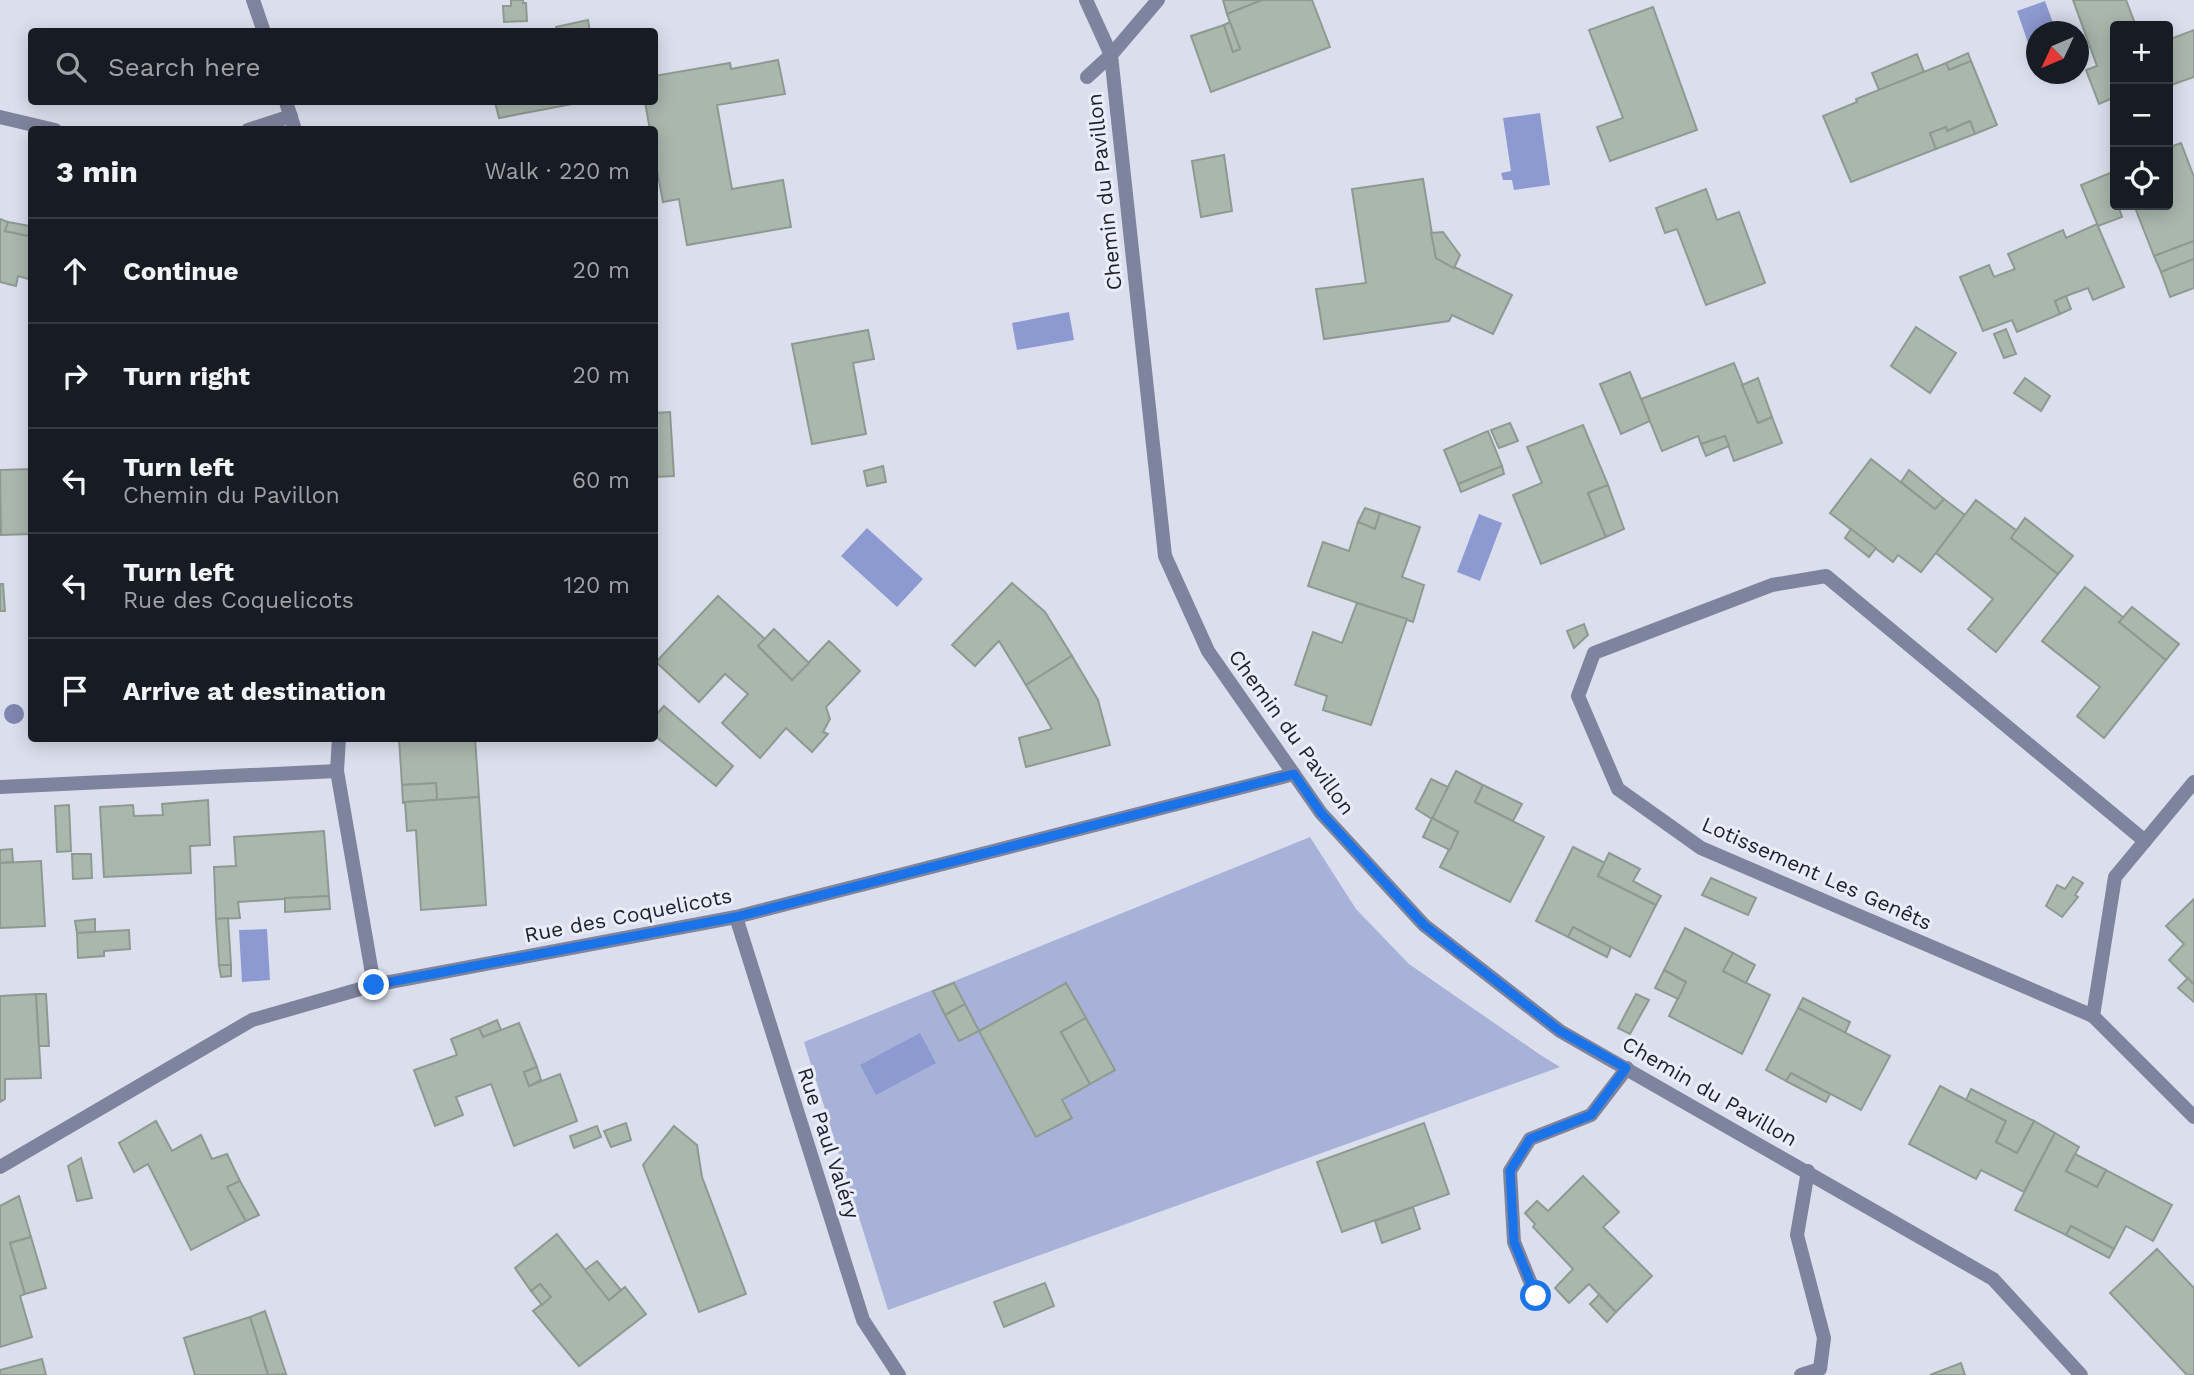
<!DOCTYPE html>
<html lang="en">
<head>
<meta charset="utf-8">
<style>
	:root { --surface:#171b24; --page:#20242c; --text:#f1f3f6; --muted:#9ea1a6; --line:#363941 }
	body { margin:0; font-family:"Work Sans",sans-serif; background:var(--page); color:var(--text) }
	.controls { position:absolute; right:21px; top:21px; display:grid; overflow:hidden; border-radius:7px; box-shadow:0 4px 18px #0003 }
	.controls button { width:63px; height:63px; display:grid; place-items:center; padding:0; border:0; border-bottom:2px solid var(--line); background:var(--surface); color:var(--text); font:35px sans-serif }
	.compass { position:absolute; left:2026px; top:21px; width:63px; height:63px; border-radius:50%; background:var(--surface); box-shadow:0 4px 18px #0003; rotate:226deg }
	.stop { position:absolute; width:21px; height:21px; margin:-16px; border:5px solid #1a73e8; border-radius:50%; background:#fff }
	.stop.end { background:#1a73e8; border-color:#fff; box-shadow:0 2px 7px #0008 }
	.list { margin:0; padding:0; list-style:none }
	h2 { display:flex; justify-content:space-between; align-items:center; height:91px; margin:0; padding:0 28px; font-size:30px }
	h2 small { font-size:23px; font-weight:400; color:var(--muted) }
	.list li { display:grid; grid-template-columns:46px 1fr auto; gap:21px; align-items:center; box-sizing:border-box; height:105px; padding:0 28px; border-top:2px solid var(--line) }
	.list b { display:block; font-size:26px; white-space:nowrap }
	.list p { margin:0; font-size:23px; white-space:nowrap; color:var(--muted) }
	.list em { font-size:23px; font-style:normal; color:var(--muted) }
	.icon { flex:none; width:38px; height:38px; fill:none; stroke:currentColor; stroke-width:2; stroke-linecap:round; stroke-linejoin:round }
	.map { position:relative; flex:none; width:2194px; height:1375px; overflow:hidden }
	.search { position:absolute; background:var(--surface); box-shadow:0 4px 18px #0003; left:28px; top:28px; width:630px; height:77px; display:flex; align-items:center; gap:18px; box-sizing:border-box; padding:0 24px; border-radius:7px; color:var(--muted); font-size:26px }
	.panel { position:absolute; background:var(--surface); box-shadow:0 4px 18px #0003; left:28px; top:126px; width:630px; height:616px; border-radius:7px }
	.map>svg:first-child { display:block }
</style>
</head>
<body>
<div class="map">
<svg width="2194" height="1375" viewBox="0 0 2194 1375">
	<rect width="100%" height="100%" fill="#dbdfed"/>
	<polygon fill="#a8b2d9" points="1310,837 1356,909 1409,964 1539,1054 1560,1067 888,1310 804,1042"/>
	<g fill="#8d9ad1">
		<polygon points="2045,1 2056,31 2036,32 2036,66 2017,11"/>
		<polygon points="1540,113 1550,185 1514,190 1512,180 1503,180 1501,173 1511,171 1503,118"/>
		<polygon points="1069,312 1074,340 1017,350 1012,323"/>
		<polygon points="1479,514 1502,523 1480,581 1457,572"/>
		<polygon points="867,528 923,579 897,607 841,556"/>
		<polygon points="267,929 270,980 242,982 239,930"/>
		<polygon points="920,1033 936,1063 876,1095 860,1065"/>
	</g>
	<g fill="#aab7ad" stroke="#8e9a91" stroke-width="2">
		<polygon points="511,0 523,0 523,3 526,3 527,21 504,22 503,6 511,6"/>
		<polygon points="1223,0 1262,0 1227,14"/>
		<polygon points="1262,0 1312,0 1330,47 1211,92 1191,36 1224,25 1233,52 1240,49 1227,14"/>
		<polygon points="2073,0 2126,0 2136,26 2115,26 2115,97 2099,104 2086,70 2097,66"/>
		<polygon points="1653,7 1697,130 1610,161 1597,127 1623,118 1589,30"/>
		<polygon points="588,20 590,32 557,32 556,27"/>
		<polygon points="1230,22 1240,49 1233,52 1224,25"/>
		<polygon points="2194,30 2194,77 2168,86 2168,40"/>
		<polygon points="1968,53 1971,61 1949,70 1946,63"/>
		<polygon points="1917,54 1924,72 1879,90 1872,73"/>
		<polygon points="778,60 785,94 717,105 732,189 783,180 791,227 687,245 679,199 663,202 654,154 654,130 650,130 645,102 654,102 654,76 730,63 731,69"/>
		<polygon points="1971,61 1997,125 1975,134 1970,121 1947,131 1946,127 1930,133 1936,149 1851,182 1823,116 1857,102 1856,99 1946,63 1949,70"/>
		<polygon points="495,102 571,102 572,104 499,118"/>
		<polygon points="1970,121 1975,134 1936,149 1930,133 1946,127 1947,131"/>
		<polygon points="2181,143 2194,177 2194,241 2154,256 2134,205 2168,205 2168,148"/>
		<polygon points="1224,155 1232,211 1201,217 1192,161"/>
		<polygon points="2115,171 2115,205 2118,205 2122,217 2098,226 2081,185"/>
		<polygon points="1423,179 1436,258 1512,295 1493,334 1452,315 1449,321 1324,339 1316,289 1366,283 1352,189"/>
		<polygon points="1706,189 1717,220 1739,212 1765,283 1706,305 1677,229 1665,233 1656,208"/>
		<polygon points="0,219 8,222 5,231 29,236 32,221 32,280 18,276 16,286 0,282"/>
		<polygon points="8,222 30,226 29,236 5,231"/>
		<polygon points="2097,224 2124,287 2093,300 2088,288 2066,296 2055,301 2060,314 2017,332 2012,320 1983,331 1960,277 1989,265 1994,277 2015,269 2008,254 2063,230 2066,238"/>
		<polygon points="1443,232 1460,255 1454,268 1436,258 1431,233"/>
		<polygon points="2194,241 2194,259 2161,272 2154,256"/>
		<polygon points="2194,259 2194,288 2170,297 2161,272"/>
		<polygon points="2066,296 2071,309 2060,314 2055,301"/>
		<polygon points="1916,327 1956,353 1930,393 1891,366"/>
		<polygon points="2006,329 2016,354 2004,358 1994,334"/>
		<polygon points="868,330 874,359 853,363 866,434 812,444 792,344"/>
		<polygon points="1734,363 1758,423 1772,417 1782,443 1734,461 1725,436 1701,444 1698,436 1662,451 1641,399"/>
		<polygon points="1630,372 1650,421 1621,434 1600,384"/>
		<polygon points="1758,378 1772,417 1758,423 1742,385"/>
		<polygon points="2025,378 2050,396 2041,411 2014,393"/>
		<polygon points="670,412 674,476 654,477 654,413"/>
		<polygon points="1510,423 1518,441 1499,448 1491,430"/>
		<polygon points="1583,425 1608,485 1588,493 1606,537 1541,564 1513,495 1542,483 1527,447"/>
		<polygon points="1488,431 1502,466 1458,484 1444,450"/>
		<polygon points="1725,436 1729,446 1706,456 1701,444"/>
		<polygon points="1871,459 1935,509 1944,499 1965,515 1921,572 1898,555 1893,562 1830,513"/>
		<polygon points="883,466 886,482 867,486 864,471"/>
		<polygon points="1502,466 1504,474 1461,492 1458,484"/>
		<polygon points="32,469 32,534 1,535 0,470"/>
		<polygon points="1909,470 1944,499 1935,509 1901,482"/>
		<polygon points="1608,485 1624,529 1606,537 1588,493"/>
		<polygon points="1976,500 2017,531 2011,538 2058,574 1996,652 1968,629 1993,599 1936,553"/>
		<polygon points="1365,508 1380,513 1375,529 1358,522"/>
		<polygon points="1380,513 1420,527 1402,577 1424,585 1413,622 1308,586 1323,542 1349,551 1358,522 1375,529"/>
		<polygon points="2025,518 2073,556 2058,574 2011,538"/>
		<polygon points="1851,529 1876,548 1869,557 1845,538"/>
		<polygon points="1012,583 1045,612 1072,656 1026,685 999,641 975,666 952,645"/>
		<polygon points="0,584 3,584 5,611 0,611"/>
		<polygon points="2085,587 2124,618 2119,622 2166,660 2104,738 2077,716 2100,687 2042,641"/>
		<polygon points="718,596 765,639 758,646 792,680 829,641 860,671 826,707 830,719 823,732 828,734 812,752 786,728 760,758 722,723 748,694 725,674 699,702 656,662"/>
		<polygon points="1357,603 1407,619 1371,725 1323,710 1327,696 1295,685 1313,632 1342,643"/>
		<polygon points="2132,607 2179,644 2166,660 2119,622"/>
		<polygon points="1584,624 1588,635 1574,648 1567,631"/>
		<polygon points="774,629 809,663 792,680 758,646"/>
		<polygon points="1072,656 1098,700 1110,745 1026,767 1019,738 1052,729 1026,685"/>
		<polygon points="664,706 733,766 716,786 654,735 654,717"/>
		<polygon points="399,738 475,738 479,797 437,800 436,783 402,785"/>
		<polygon points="1456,771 1483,785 1475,802 1544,837 1510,902 1440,867 1458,832 1432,818"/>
		<polygon points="1431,779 1448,787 1432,819 1416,809"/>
		<polygon points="436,783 437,800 403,803 402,785"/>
		<polygon points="1483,785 1522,804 1513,821 1475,802"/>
		<polygon points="479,797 486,905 421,910 416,830 407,831 405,802"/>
		<polygon points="208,800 210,845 190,846 191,873 104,877 100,807 133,805 134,816 163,815 162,804"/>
		<polygon points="69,805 71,851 57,852 55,806"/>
		<polygon points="1432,818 1458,832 1450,850 1423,837"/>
		<polygon points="324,831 329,896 238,902 240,918 216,919 214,867 236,866 234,837"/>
		<polygon points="1573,847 1605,863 1598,876 1656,905 1630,957 1573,927 1568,937 1536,921"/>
		<polygon points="12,849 13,862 0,863 0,850"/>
		<polygon points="1609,853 1640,869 1633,881 1661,896 1656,905 1598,876"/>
		<polygon points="72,854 91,854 92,878 73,879"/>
		<polygon points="41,861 45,926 0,928 0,863"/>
		<polygon points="2073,877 2083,883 2075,895 2078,897 2062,917 2046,906 2057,885 2065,889"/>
		<polygon points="1711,878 1756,898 1748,915 1702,895"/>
		<polygon points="329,896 330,909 285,912 285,898"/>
		<polygon points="2194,899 2194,985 2169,960 2184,944 2166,926"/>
		<polygon points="228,918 231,965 219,965 216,919"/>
		<polygon points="95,919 95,932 77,933 75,921"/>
		<polygon points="1573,927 1611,947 1607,957 1568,937"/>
		<polygon points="1685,928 1733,953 1723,971 1770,995 1742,1054 1669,1016 1686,982 1664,970"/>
		<polygon points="129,930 130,949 104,951 104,956 78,958 77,933"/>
		<polygon points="1733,953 1755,965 1746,983 1723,971"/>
		<polygon points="219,965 231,965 231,976 221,977"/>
		<polygon points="1664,970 1686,982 1678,999 1655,988"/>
		<polygon points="2188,978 2194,985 2194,1002 2178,988"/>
		<polygon points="954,983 965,1004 945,1015 933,991"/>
		<polygon points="1066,983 1086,1018 1061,1032 1090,1084 1062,1100 1072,1118 1036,1137 979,1031"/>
		<polygon points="36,994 41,1078 5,1079 5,1099 0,1102 0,996"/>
		<polygon points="36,994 46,994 49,1046 39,1046"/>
		<polygon points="1636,994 1649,1000 1630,1034 1618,1028"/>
		<polygon points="1803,998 1850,1022 1845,1033 1798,1008"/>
		<polygon points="965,1004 979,1031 959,1041 945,1015"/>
		<polygon points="1798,1008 1890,1056 1861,1110 1791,1073 1786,1081 1766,1070"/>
		<polygon points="1086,1018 1115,1070 1090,1084 1061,1032"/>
		<polygon points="497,1020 501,1030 483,1037 479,1028"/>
		<polygon points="519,1023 537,1067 524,1072 529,1086 560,1074 577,1121 514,1146 491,1084 456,1097 463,1115 435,1126 414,1070 457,1055 451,1039 479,1028 483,1037"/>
		<polygon points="537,1067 541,1080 529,1086 524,1072"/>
		<polygon points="1791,1073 1830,1094 1826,1102 1786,1081"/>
		<polygon points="1940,1086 2006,1121 1996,1142 2017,1153 2034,1121 2055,1133 2024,1192 1981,1170 1976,1179 1909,1144"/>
		<polygon points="1971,1089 2034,1121 2017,1153 1996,1142 2006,1121 1966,1100"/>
		<polygon points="156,1121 172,1151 201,1135 212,1159 227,1154 240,1181 227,1187 246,1221 191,1250 148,1164 134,1172 119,1143"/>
		<polygon points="626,1123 631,1140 611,1147 604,1131"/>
		<polygon points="1424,1123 1449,1194 1342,1232 1317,1162"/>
		<polygon points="597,1126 601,1137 574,1148 570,1136"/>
		<polygon points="674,1126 697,1145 702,1177 746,1294 699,1312 643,1165"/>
		<polygon points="2055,1133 2079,1147 2066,1171 2097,1187 2106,1170 2172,1205 2153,1241 2126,1226 2114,1249 2071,1226 2066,1235 2015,1210"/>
		<polygon points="2075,1154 2106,1170 2097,1187 2066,1171"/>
		<polygon points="81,1158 92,1198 77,1201 68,1166"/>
		<polygon points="1583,1176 1619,1212 1603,1227 1652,1276 1616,1312 1589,1284 1569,1303 1555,1288 1573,1269 1533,1227 1535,1224 1525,1213 1537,1201 1548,1211"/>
		<polygon points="240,1181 259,1215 246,1221 227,1187"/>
		<polygon points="19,1196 31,1237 10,1243 25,1294 20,1296 32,1337 0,1347 0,1206"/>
		<polygon points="1413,1207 1420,1229 1382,1243 1375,1221"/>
		<polygon points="2071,1226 2114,1249 2109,1258 2066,1235"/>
		<polygon points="557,1234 609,1300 625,1287 646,1314 579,1366 533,1311 551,1297 540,1284 531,1291 515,1268"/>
		<polygon points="31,1237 46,1288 25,1294 10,1243"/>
		<polygon points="2157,1249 2194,1288 2194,1375 2187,1375 2110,1293"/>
		<polygon points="597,1261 621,1290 609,1300 585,1270"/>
		<polygon points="1045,1283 1054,1306 1004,1327 994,1302"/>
		<polygon points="540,1284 551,1297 542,1305 531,1291"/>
		<polygon points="1599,1295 1616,1312 1607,1322 1590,1304"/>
		<polygon points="265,1311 286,1374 268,1375 250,1317"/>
		<polygon points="250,1317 268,1375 195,1375 184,1338"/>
		<polygon points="42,1359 46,1375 0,1375 0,1370"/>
		<polygon points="1961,1363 1965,1375 1930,1375"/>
	</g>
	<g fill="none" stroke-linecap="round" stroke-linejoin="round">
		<polyline stroke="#7e849d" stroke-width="14" points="1536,1296 1514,1242 1510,1171 1530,1139 1591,1115 1627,1068"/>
		<g stroke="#7e849d" stroke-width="14">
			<polyline points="253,0 264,32"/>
			<polyline points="1086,0 1111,55 1165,556 1208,651 1321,813 1424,925 1560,1031 1993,1279 2081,1375"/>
			<polyline points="1087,77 1111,55 1158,0"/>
			<polyline points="286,102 295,130"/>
			<polyline points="0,117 55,130"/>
			<polyline points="248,130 291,116"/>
			<polyline points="339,738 337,771 374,985"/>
			<polyline points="2194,782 2115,877 2093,1016 2194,1117"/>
			<polyline points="0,787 337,771"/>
			<polyline points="736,917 863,1320 899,1375"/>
			<polyline points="2093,1016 1701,848 1618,789 1578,696 1594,653 1772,585 1826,576 2145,841"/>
			<polyline points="0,1167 252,1020 374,985 736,917 1294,774"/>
			<polyline points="1801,1375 1820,1369 1824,1338 1797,1235 1808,1171"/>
		</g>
	</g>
	<circle fill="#7e85b0" cx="14" cy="714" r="10"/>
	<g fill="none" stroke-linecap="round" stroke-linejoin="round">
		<polyline stroke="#1a73e8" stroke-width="9" points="374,985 736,917 1294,774 1321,813 1424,925 1560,1031 1626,1068 1591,1115 1530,1139 1510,1171 1514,1242 1536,1296"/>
	</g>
	<g text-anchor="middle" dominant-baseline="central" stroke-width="6" stroke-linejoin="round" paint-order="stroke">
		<g font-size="21" fill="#1f2025" stroke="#e9ecfa">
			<text transform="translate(1104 192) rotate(-96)">Chemin du Pavillon</text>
			<text transform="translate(1292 732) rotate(54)">Chemin du Pavillon</text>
			<text transform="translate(1817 873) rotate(24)">Lotissement Les Genêts</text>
			<text transform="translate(628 915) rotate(-11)">Rue des Coquelicots</text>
			<text transform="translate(1710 1091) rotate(30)">Chemin du Pavillon</text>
			<text transform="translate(829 1143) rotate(72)">Rue Paul Valéry</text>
		</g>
	</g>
</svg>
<div class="controls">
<button>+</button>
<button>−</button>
<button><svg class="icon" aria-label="locate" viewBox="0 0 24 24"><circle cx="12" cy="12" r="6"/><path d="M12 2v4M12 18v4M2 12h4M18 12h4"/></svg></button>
</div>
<svg class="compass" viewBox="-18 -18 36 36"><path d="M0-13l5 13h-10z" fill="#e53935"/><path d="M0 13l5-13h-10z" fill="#9ea1a6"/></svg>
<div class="stop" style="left:1536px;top:1296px"></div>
<div class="stop end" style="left:374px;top:985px"></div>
<div class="search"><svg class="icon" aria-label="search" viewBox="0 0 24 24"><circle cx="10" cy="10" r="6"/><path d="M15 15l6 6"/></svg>Search here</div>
<section class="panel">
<h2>3 min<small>Walk · 220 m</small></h2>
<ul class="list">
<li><svg class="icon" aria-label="ahead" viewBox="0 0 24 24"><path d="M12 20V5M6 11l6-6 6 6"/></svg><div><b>Continue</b></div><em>20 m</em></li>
<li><svg class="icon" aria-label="right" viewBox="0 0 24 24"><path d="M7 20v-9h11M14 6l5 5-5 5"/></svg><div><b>Turn right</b></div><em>20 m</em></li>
<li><svg class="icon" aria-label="left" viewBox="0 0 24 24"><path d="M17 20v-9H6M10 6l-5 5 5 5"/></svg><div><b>Turn left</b><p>Chemin du Pavillon</p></div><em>60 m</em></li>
<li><svg class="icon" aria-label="left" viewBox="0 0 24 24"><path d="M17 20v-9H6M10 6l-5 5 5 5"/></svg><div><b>Turn left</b><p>Rue des Coquelicots</p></div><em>120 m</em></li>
<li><svg class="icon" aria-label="arrive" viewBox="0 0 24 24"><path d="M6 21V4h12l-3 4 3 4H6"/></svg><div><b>Arrive at destination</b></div></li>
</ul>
</section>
</div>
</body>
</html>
